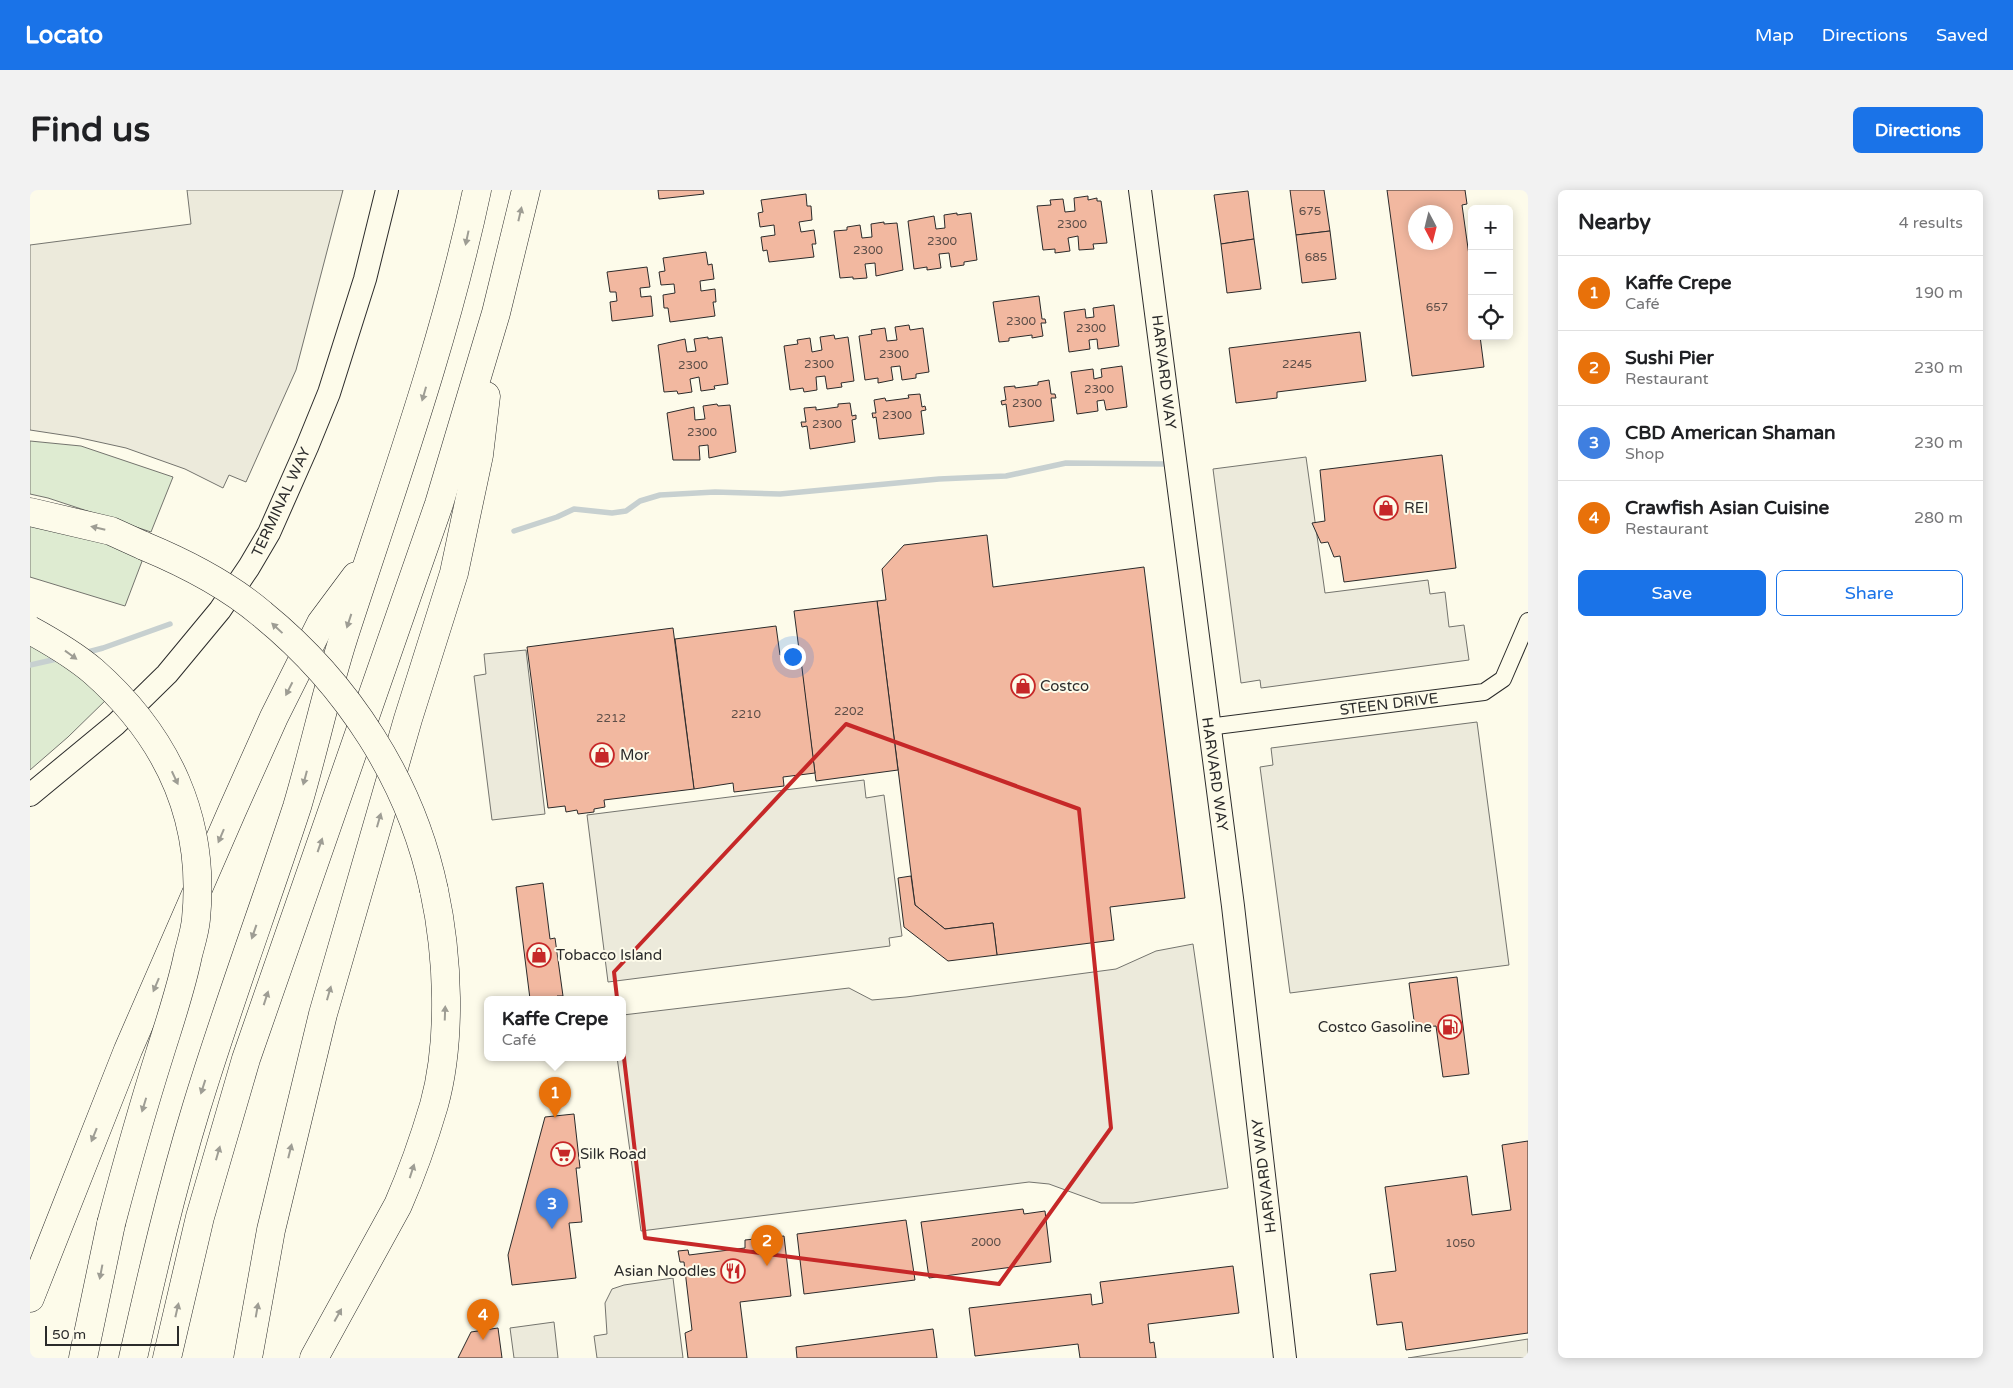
<!DOCTYPE html>
<html lang="en">
<head>
<meta charset="utf-8">
<style>
	:root { --surface:#fff; --page:#f2f2f2; --text:#202124; --muted:#757577; --line:#e0e0e0; --accent:#1a73e8 }
	body { margin:0; font-family:"Varela Round",sans-serif; background:var(--page); color:var(--text) }
	.controls { position:absolute; right:15px; top:15px; display:grid; overflow:hidden; border-radius:8px; box-shadow:0 2px 12px #0003 }
	.controls button { width:45px; height:45px; display:grid; place-items:center; padding:0; border:0; border-bottom:1px solid var(--line); background:var(--surface); color:var(--text); font:25px sans-serif }
	.compass { position:absolute; left:1378px; top:15px; width:45px; height:45px; border-radius:50%; background:var(--surface); box-shadow:0 2px 12px #0003; rotate:173deg }
	.scale { position:absolute; left:15px; bottom:12px; width:134px; box-sizing:border-box; padding-left:5px; border:2px solid #2b2b2b; border-top:0; font-size:14px; line-height:18px; white-space:nowrap; color:#2b2b2b; -webkit-text-stroke:4px #fdfbea; paint-order:stroke }
	.you { position:absolute; left:762px; top:466px; width:18px; height:18px; margin:-12px; border:4px solid #fff; border-radius:50%; background:#1a73e8; box-shadow:0 0 0 8px #1a73e833 }
	.badge { display:grid; place-items:center; width:32px; height:32px; border-radius:50%; background:var(--accent); color:#fff; font-size:16px; font-weight:700 }
	.pin { position:absolute; translate:-50% -41px; filter:drop-shadow(0 1px 2px #0008) }
	.pin::after { content:''; position:absolute; top:26px; width:18px; height:15px; background:inherit; clip-path:polygon(0 0,100% 0,50% 100%) }
	.popup { position:absolute; left:454px; top:806px; width:142px; height:65px; box-sizing:border-box; display:grid; place-content:center; border-radius:8px; background:var(--surface); filter:drop-shadow(0 1px 4px #0005); font-size:16px; white-space:nowrap; color:var(--muted) }
	.popup b { font-size:19px; color:var(--text) }
	.popup::after { content:''; position:absolute; left:50%; top:100%; margin-left:-10px; border:10px solid transparent; border-top-color:var(--surface) }
	.list { margin:0; padding:0; list-style:none }
	h2 { display:flex; justify-content:space-between; align-items:center; height:65px; margin:0; padding:0 20px; font-size:21px }
	h2 small { font-size:16px; font-weight:400; color:var(--muted) }
	.list li { display:grid; grid-template-columns:32px 1fr auto; gap:15px; align-items:center; box-sizing:border-box; height:75px; padding:0 20px; border-top:1px solid var(--line) }
	.list b { display:block; font-size:19px; white-space:nowrap }
	.list p { margin:0; font-size:16px; white-space:nowrap; color:var(--muted) }
	.list em { font-size:16px; font-style:normal; color:var(--muted) }
	.actions { display:flex; gap:10px; padding:15px 20px }
	.actions a { flex:1; padding:11px 0; border:1px solid var(--accent); border-radius:8px; text-align:center; font-size:18px; color:var(--accent) }
	.actions .main { background:var(--accent); color:#fff }
	.icon { flex:none; width:28px; height:28px; fill:none; stroke:currentColor; stroke-width:2; stroke-linecap:round; stroke-linejoin:round }
	.map { position:relative; flex:none; width:1498px; height:1168px; overflow:hidden; border-radius:8px }
	header { display:flex; align-items:center; gap:30px; box-sizing:border-box; height:70px; padding:0 25px; background:var(--accent); color:#fff }
	header strong { font-size:24px }
	nav { display:flex; gap:28px; margin-inline-start:auto; font-size:18px }
	.intro { display:flex; align-items:center; justify-content:space-between; box-sizing:border-box; height:120px; padding:0 30px }
	h1 { margin:0; font-size:35px }
	.button { padding:12px 22px; border-radius:8px; background:var(--accent); color:#fff; font-size:18px; font-weight:700 }
	main { display:flex; gap:30px; padding:0 30px }
	aside { flex:1; background:var(--surface); border-radius:8px; box-shadow:0 2px 12px #0003 }
	.map>svg:first-child { display:block }
</style>
</head>
<body>
<header>
<strong>Locato</strong>
<nav><a>Map</a><a>Directions</a><a>Saved</a></nav>
</header>
<div class="intro"><h1>Find us</h1><a class="button">Directions</a></div>
<main>
<div class="map">
<svg width="1498" height="1168" viewBox="0 0 1498 1168">
	<rect width="100%" height="100%" fill="#fdfbea"/>
	<g fill="#deebd1" stroke="#74746e">
		<polygon points="0,251 51,256 143,287 121,342 18,308 0,304"/>
		<polygon points="0,336 46,344 114,366 95,416 0,387"/>
		<polygon points="0,454 8,457 79,507 38,547 0,580"/>
	</g>
	<g fill="#eceadb" stroke="#74746e">
		<polygon points="157,0 313,0 266,180 216,292 199,285 193,298 155,279 96,258 46,247 0,240 0,55 161,34"/>
		<polygon points="1276,267 1295,403 1398,390 1400,404 1415,402 1419,437 1434,435 1439,470 1231,498 1230,490 1211,493 1183,279"/>
		<polygon points="496,460 515,624 462,630 444,486 456,484 454,464"/>
		<polygon points="1447,532 1479,775 1260,803 1230,577 1243,575 1241,558"/>
		<polygon points="834,590 836,608 854,605 872,746 859,748 860,756 578,792 557,625"/>
		<polygon points="1163,754 1198,998 1103,1013 1071,1013 1019,994 999,992 611,1041 587,867 592,867 593,825 819,798 842,810 876,807 1086,779 1126,761"/>
		<polygon points="643,1088 653,1168 567,1168 564,1146 577,1144 575,1113 582,1099 594,1095"/>
		<polygon points="524,1132 528,1168 484,1168 480,1138"/>
		<polygon points="1498,1149 1498,1168 1378,1168"/>
	</g>
	<g fill="none" stroke-linecap="round" stroke-linejoin="round">
		<g stroke="#c7d0d0" stroke-width="5.5">
			<polyline points="484,341 527,327 544,319 582,323 596,321 610,311 630,305 685,302 750,304 909,289 976,286 1036,273 1137,274"/>
			<polyline points="54,463 73,458 140,434"/>
			<polyline points="0,475 31,468"/>
		</g>
	</g>
	<g fill="#f2b8a0" stroke="#2b2b2b" fill-rule="evenodd">
		<polygon points="628,0 673,0 674,4 629,9"/>
		<polygon points="1260,0 1294,0 1300,41 1266,45"/>
		<path d="M1357 0H1435L1437 14 1432 15 1442 87V146H1450L1454 177 1382 186ZM1386 22H1416V52H1386Z"/>
		<polygon points="1218,1 1224,49 1191,54 1184,5"/>
		<polygon points="776,4 777,16 781,16 782,30 769,32 771,42 784,40 786,54 782,54 784,67 739,72 737,60 733,61 731,47 745,45 744,35 730,37 728,23 733,22 731,10"/>
		<polygon points="1058,6 1058,10 1067,8 1067,11 1071,11 1077,53 1063,54 1064,59 1049,60 1048,46 1038,48 1040,61 1025,63 1025,59 1013,60 1007,16 1021,15 1020,10 1033,9 1035,22 1045,21 1044,8"/>
		<polygon points="927,23 927,25 941,23 947,70 934,72 934,75 921,77 919,63 909,64 911,78 897,80 897,77 884,79 878,31 904,26 906,39 915,38 914,25"/>
		<polygon points="854,32 854,34 867,33 873,80 846,86 845,73 835,74 837,88 823,89 823,87 810,88 804,41 817,40 817,37 830,35 832,48 842,47 841,34"/>
		<polygon points="1300,41 1306,89 1272,93 1266,45"/>
		<polygon points="1224,49 1231,99 1197,103 1191,54"/>
		<polygon points="676,62 678,75 682,74 684,89 670,91 671,101 685,99 686,112 683,112 685,126 640,132 638,118 634,118 633,105 645,103 644,94 631,95 629,82 635,81 633,68"/>
		<polygon points="617,77 620,97 610,98 611,107 621,106 623,126 582,131 580,112 587,111 586,102 580,102 577,82"/>
		<polygon points="1009,106 1012,129 1015,129 1016,133 1011,133 1013,146 1002,148 1002,145 979,148 979,151 969,152 963,112"/>
		<polygon points="1084,115 1089,156 1068,159 1067,149 1059,150 1060,159 1039,162 1034,122 1055,119 1056,128 1064,127 1063,118"/>
		<polygon points="879,135 880,140 893,138 899,182 886,184 886,188 872,190 870,176 861,177 863,190 848,193 848,188 835,190 829,146 842,144 841,140 855,138 857,151 867,150 865,137"/>
		<polygon points="1330,142 1336,191 1247,202 1247,208 1206,213 1199,158"/>
		<polygon points="804,145 805,149 818,147 824,191 811,193 812,197 797,199 795,186 786,187 787,200 774,202 773,198 760,200 754,156 768,154 767,150 780,148 782,162 792,160 790,147"/>
		<polygon points="678,147 678,149 692,147 698,194 684,196 685,199 671,201 669,187 660,189 662,202 648,204 647,201 634,202 628,155 655,149 657,162 666,161 664,149"/>
		<polygon points="1092,176 1097,217 1076,220 1074,210 1067,211 1068,221 1047,224 1041,182 1063,179 1064,189 1072,187 1071,179"/>
		<polygon points="1019,190 1021,204 1025,204 1026,208 1021,208 1024,231 979,237 976,214 972,215 971,211 976,210 974,197 985,196 985,198 1008,195 1008,192"/>
		<polygon points="890,204 892,217 895,216 896,220 891,221 894,244 849,249 846,227 843,228 842,223 846,223 844,210 855,208 856,211 879,208 878,205"/>
		<polygon points="820,213 822,226 826,225 826,229 822,230 825,252 780,259 777,236 772,237 771,232 776,232 774,218 786,217 786,220 808,217 808,214"/>
		<polygon points="687,214 688,216 700,215 706,262 679,268 678,255 669,256 670,270 643,270 637,223 664,217 665,230 675,229 673,216"/>
		<polygon points="1412,265 1426,378 1314,392 1310,366 1304,367 1298,352 1291,353 1282,333 1295,331 1290,280"/>
		<polygon points="957,345 963,397 1114,377 1155,708 1080,717 1084,750 967,765 963,733 915,739 885,715 847,411 856,410 852,379 874,355"/>
		<polygon points="847,411 868,580 786,591 764,421"/>
		<polygon points="746,436 750,465 770,462 785,583 753,587 754,596 704,602 703,593 664,599 645,449"/>
		<polygon points="643,438 664,599 574,610 575,617 564,619 564,622 548,624 547,620 536,622 535,616 518,618 497,457"/>
		<polygon points="881,686 885,715 915,739 963,733 967,765 918,771 874,737 868,688"/>
		<polygon points="513,693 520,749 525,748 533,806 527,806 528,809 500,809 486,697"/>
		<polygon points="1427,787 1439,884 1413,887 1406,836 1385,838 1379,793"/>
		<polygon points="544,924 550,978 546,978 552,1032 539,1033 546,1088 482,1095 478,1065 515,927"/>
		<polygon points="1498,951 1498,1143 1376,1160 1372,1132 1347,1135 1340,1084 1366,1081 1355,997 1437,986 1442,1025 1481,1020 1472,955"/>
		<polygon points="993,1019 994,1024 1015,1021 1021,1072 899,1088 891,1032"/>
		<polygon points="876,1030 885,1090 774,1104 767,1044"/>
		<polygon points="754,1046 761,1106 710,1112 717,1168 658,1168 655,1143 662,1140 654,1072 650,1072 648,1061 658,1060 659,1065 715,1058 715,1050"/>
		<polygon points="1203,1076 1209,1123 1118,1134 1120,1153 1124,1152 1126,1168 1050,1168 1048,1154 945,1166 939,1118 1061,1104 1062,1115 1073,1113 1070,1092"/>
		<polygon points="468,1138 472,1168 428,1168 441,1142"/>
		<polygon points="903,1139 907,1168 767,1168 766,1157"/>
	</g>
	<g fill="none" stroke-linecap="round" stroke-linejoin="round">
		<g stroke="#2b2b2b" stroke-width="18">
			<polyline id="street" points="1178,537 1454,502 1473,489 1498,431"/>
		</g>
		<g stroke="#2b2b2b" stroke-width="24">
			<g id="secondary">
				<polyline points="1110,0 1203,716 1255,1168"/>
				<polyline points="0,605 86,534 137,484 190,420 219,377 239,343 277,257 299,203 335,89 357,0"/>
			</g>
		</g>
		<g stroke="#2b2b2b" stroke-width="29">
			<g id="highway">
				<polyline points="0,322 81,341 114,356"/>
				<polyline points="0,1108 98,860 202,621 244,527 291,433 326,386"/>
				<polyline points="53,1168 81,1034"/>
				<path d="M103 1168C122 1084 141 1001 166 919 197 817 234 718 267 617 284 560 296 502 314 446 362 298 415 152 447 0"/>
				<polyline points="137,1168 170,1027 216,869 409,314 466,123 496,0"/>
				<polyline points="218,1168 241,1040 293,824 378,529 424,383 449,265 456,206"/>
				<path d="M284 1168 368 1015C382 983 394 949 404 915 422 850 418 765 404 700"/>
			</g>
		</g>
		<use href="#street" stroke="#fdfbea" stroke-width="16"/>
		<use href="#secondary" stroke="#fdfbea" stroke-width="22"/>
		<use href="#highway" stroke="#fdfbea" stroke-width="28"/>
		<g stroke="#2b2b2b" stroke-width="29" stroke-linecap="butt">
			<g id="highway-bridge">
				<path d="M114 356C155 373 198 395 232 424 318 494 381 591 404 700"/>
				<path d="M0 440C22 452 44 465 63 481 137 546 176 629 166 729 165 741 161 753 158 765 151 799 140 831 130 863 112 920 96 977 81 1034"/>
			</g>
		</g>
		<use href="#highway-bridge" stroke="#fdfbea" stroke-width="28"/>
	</g>
	<defs><path id="oneway-solid" d="M-6-.8H1V-3.2L6.5 0L1 3.2V.8H-6Z" transform="scale(1.25)"/></defs>
	<g fill="#9e9d94">
		<use href="#oneway-solid" transform="translate(490 24) rotate(-77)"/>
		<use href="#oneway-solid" transform="translate(437 48) rotate(102)"/>
		<use href="#oneway-solid" transform="translate(394 204) rotate(106)"/>
		<use href="#oneway-solid" transform="translate(68 338) rotate(-167)"/>
		<use href="#oneway-solid" transform="translate(319 431) rotate(108)"/>
		<use href="#oneway-solid" transform="translate(247 438) rotate(-137)"/>
		<use href="#oneway-solid" transform="translate(41 465) rotate(36)"/>
		<use href="#oneway-solid" transform="translate(259 499) rotate(117)"/>
		<use href="#oneway-solid" transform="translate(145 588) rotate(65)"/>
		<use href="#oneway-solid" transform="translate(275 588) rotate(105)"/>
		<use href="#oneway-solid" transform="translate(349 630) rotate(-74)"/>
		<use href="#oneway-solid" transform="translate(191 646) rotate(113)"/>
		<use href="#oneway-solid" transform="translate(290 655) rotate(-71)"/>
		<use href="#oneway-solid" transform="translate(224 742) rotate(109)"/>
		<use href="#oneway-solid" transform="translate(126 795) rotate(113)"/>
		<use href="#oneway-solid" transform="translate(299 803) rotate(-74)"/>
		<use href="#oneway-solid" transform="translate(236 808) rotate(-72)"/>
		<use href="#oneway-solid" transform="translate(415 823) rotate(-88)"/>
		<use href="#oneway-solid" transform="translate(173 897) rotate(108)"/>
		<use href="#oneway-solid" transform="translate(114 915) rotate(107)"/>
		<use href="#oneway-solid" transform="translate(64 945) rotate(112)"/>
		<use href="#oneway-solid" transform="translate(260 961) rotate(-76)"/>
		<use href="#oneway-solid" transform="translate(188 963) rotate(-74)"/>
		<use href="#oneway-solid" transform="translate(382 981) rotate(-72)"/>
		<use href="#oneway-solid" transform="translate(71 1082) rotate(101)"/>
		<use href="#oneway-solid" transform="translate(147 1120) rotate(-77)"/>
		<use href="#oneway-solid" transform="translate(227 1120) rotate(-80)"/>
		<use href="#oneway-solid" transform="translate(308 1125) rotate(-61)"/>
	</g>
	<path fill="none" stroke="#c62828" stroke-width="4" stroke-linejoin="round" d="M816 534 1049 619 1081 938 969 1094 615 1048 584 782Z"/>
	<defs>
		<g id="shop-ring" transform="scale(1.25)"><circle r="9.5" fill="#fdfbea" stroke="#c62828" stroke-width="1.5"/><path d="M-5-2.5h2.3a2.7 3.5 0 0 1 5.4 0H5L5.5 6h-11ZM-1.5-2.5h3a1.5 2.3 0 0 0-3 0Z" fill="#c62828"/></g>
		<g id="fuel-ring" transform="scale(1.25)"><circle r="9.5" fill="#fdfbea" stroke="#c62828" stroke-width="1.5"/><path d="M-5.5-6h7V0h2V4h1.3V-2.5L3-4.5l.8-.8L6-3V5H2.5V1h-1V6h-7ZM-4.2-4.7v3.2H.2V-4.7Z" fill="#c62828"/></g>
		<g id="supermarket-ring" transform="scale(1.25)"><circle r="9.5" fill="#fdfbea" stroke="#c62828" stroke-width="1.5"/><path d="M-6-5.5h2.5l.6 2H6L4.5 2H-2.5L-4.4-4H-6ZM-1.5 3.2a1.3 1.3 0 1 0 .1 0ZM3 3.2a1.3 1.3 0 1 0 .1 0Z" fill="#c62828"/></g>
		<g id="restaurant-ring" transform="scale(1.25)"><circle r="9.5" fill="#fdfbea" stroke="#c62828" stroke-width="1.5"/><path d="M-5-6h1v4h1v-4h1v4h1v-4h1v5L-1.5 .5V6h-2V.5L-5-1ZM5-6V6H3V1.5H1.5Q1.5-4 5-6Z" fill="#c62828"/></g>
	</defs>
	<g fill-rule="evenodd">
		<use href="#shop-ring" x="1356" y="318"/>
		<use href="#shop-ring" x="993" y="496"/>
		<use href="#shop-ring" x="572" y="565"/>
		<use href="#shop-ring" x="509" y="765"/>
		<use href="#fuel-ring" x="1420" y="837"/>
		<use href="#supermarket-ring" x="533" y="964"/>
		<use href="#restaurant-ring" x="703" y="1081"/>
	</g>
	<g text-anchor="middle" dominant-baseline="central" stroke-width="4" stroke-linejoin="round" paint-order="stroke">
		<g font-size="12" fill="#5d4e48">
			<text x="1280" y="21">675</text>
			<text x="1042" y="34">2300</text>
			<text x="912" y="51">2300</text>
			<text x="838" y="60">2300</text>
			<text x="1286" y="67">685</text>
			<text x="1407" y="117">657</text>
			<text x="991" y="131">2300</text>
			<text x="1061" y="138">2300</text>
			<text x="864" y="164">2300</text>
			<text x="789" y="174">2300</text>
			<text x="1267" y="174">2245</text>
			<text x="663" y="175">2300</text>
			<text x="1069" y="199">2300</text>
			<text x="997" y="213">2300</text>
			<text x="867" y="225">2300</text>
			<text x="797" y="234">2300</text>
			<text x="672" y="242">2300</text>
			<text x="819" y="521">2202</text>
			<text x="716" y="524">2210</text>
			<text x="581" y="528">2212</text>
			<text x="956" y="1052">2000</text>
			<text x="1430" y="1053">1050</text>
		</g>
		<g font-size="15" fill="#2b2b2b" stroke="#fdfbea">
			<text transform="translate(1134 182) rotate(83)">HARVARD WAY</text>
			<text transform="translate(251 312) rotate(-65)">TERMINAL WAY</text>
			<text transform="translate(1359 514) rotate(-7)">STEEN DRIVE</text>
			<text transform="translate(1185 584) rotate(82)">HARVARD WAY</text>
			<text transform="translate(1234 986) rotate(-97)">HARVARD WAY</text>
		</g>
		<g font-size="15" fill="#2b2b2b" stroke="#fdfbea" text-anchor="start">
			<text x="1374" y="318">REI</text>
			<text x="1010" y="496">Costco</text>
			<text x="590" y="565">Mor</text>
			<text x="526" y="765">Tobacco Island</text>
			<text x="1402" y="837" text-anchor="end">Costco Gasoline</text>
			<text x="550" y="964">Silk Road</text>
			<text x="686" y="1081" text-anchor="end">Asian Noodles</text>
		</g>
	</g>
</svg>
<div class="controls">
<button>+</button>
<button>−</button>
<button><svg class="icon" aria-label="locate" viewBox="0 0 24 24"><circle cx="12" cy="12" r="6"/><path d="M12 2v4M12 18v4M2 12h4M18 12h4"/></svg></button>
</div>
<svg class="compass" viewBox="-18 -18 36 36"><path d="M0-13l5 13h-10z" fill="#e53935"/><path d="M0 13l5-13h-10z" fill="#757577"/></svg>
<div class="scale">50 m</div>
<div class="you"></div>
<div class="pin badge" style="left:525px;top:928px;background:#e8710a">1</div>
<div class="popup"><b>Kaffe Crepe</b>Café</div>
<div class="pin badge" style="left:737px;top:1076px;background:#e8710a">2</div>
<div class="pin badge" style="left:522px;top:1039px;background:#3f7fe0">3</div>
<div class="pin badge" style="left:453px;top:1150px;background:#e8710a">4</div>
</div>
<aside>
<h2>Nearby<small>4 results</small></h2>
<ul class="list">
<li><span class="badge" style="background:#e8710a">1</span><div><b>Kaffe Crepe</b><p>Café</p></div><em>190 m</em></li>
<li><span class="badge" style="background:#e8710a">2</span><div><b>Sushi Pier</b><p>Restaurant</p></div><em>230 m</em></li>
<li><span class="badge" style="background:#3f7fe0">3</span><div><b>CBD American Shaman</b><p>Shop</p></div><em>230 m</em></li>
<li><span class="badge" style="background:#e8710a">4</span><div><b>Crawfish Asian Cuisine</b><p>Restaurant</p></div><em>280 m</em></li>
</ul>
<div class="actions"><a class="main">Save</a><a>Share</a></div>
</aside>
</main>
</body>
</html>
